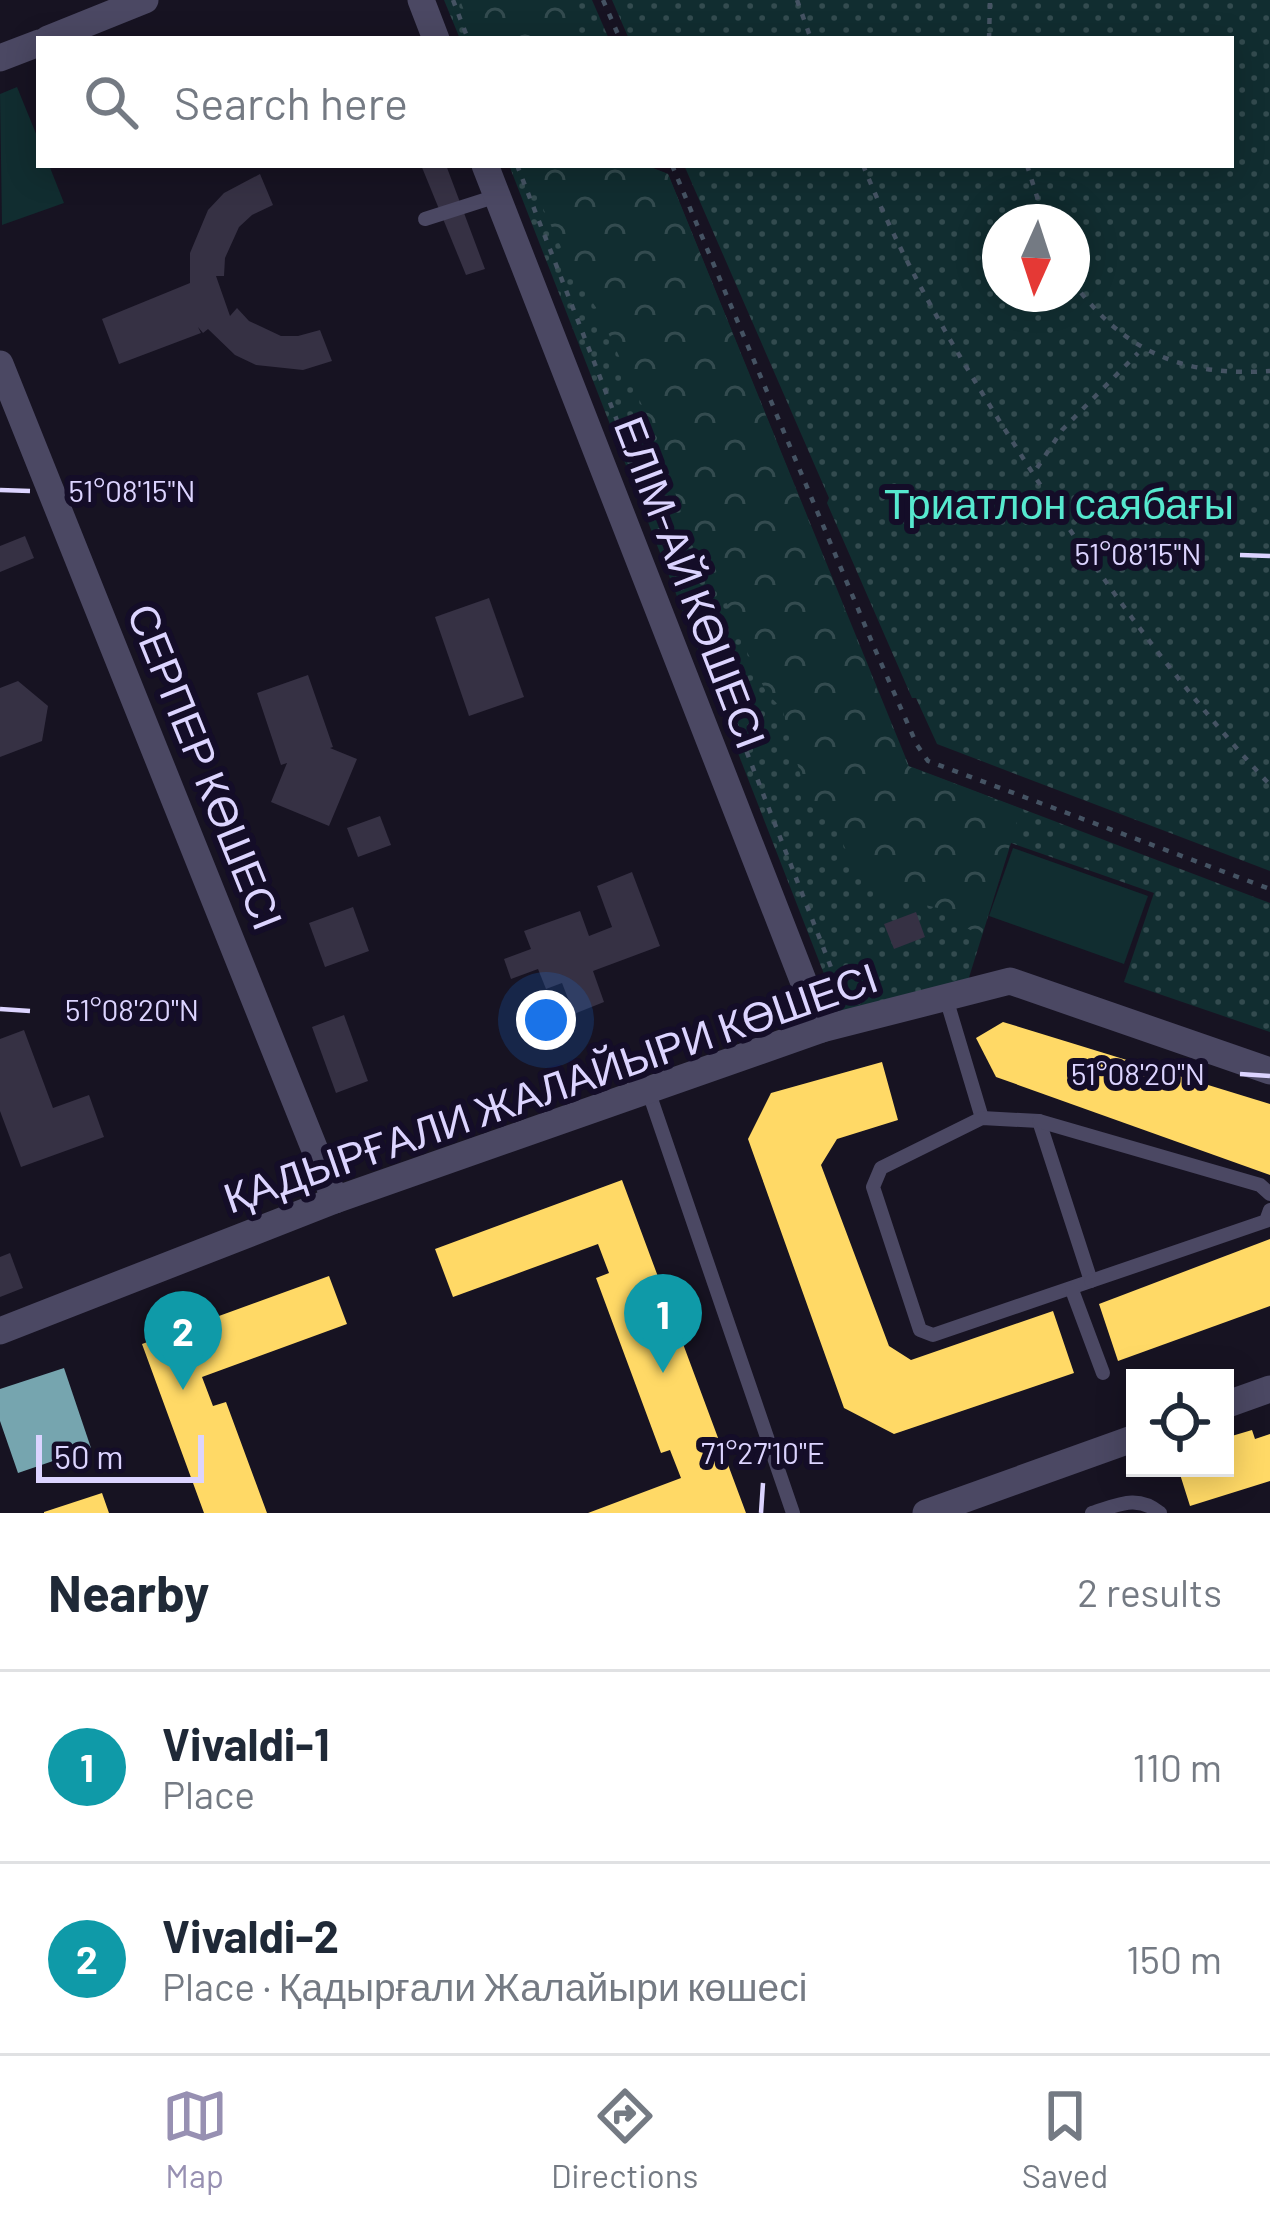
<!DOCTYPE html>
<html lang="en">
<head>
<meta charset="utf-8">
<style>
	:root { --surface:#fff; --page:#f6f6f7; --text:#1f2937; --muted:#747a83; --line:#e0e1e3; --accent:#9790b2 }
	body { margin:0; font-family:Barlow,sans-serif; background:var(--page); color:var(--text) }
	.controls { position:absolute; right:36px; bottom:36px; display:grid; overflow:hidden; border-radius:0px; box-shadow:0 6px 30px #0003 }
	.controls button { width:108px; height:108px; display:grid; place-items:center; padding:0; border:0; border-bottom:3px solid var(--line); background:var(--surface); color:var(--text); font:60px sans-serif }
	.compass { position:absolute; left:982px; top:204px; width:108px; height:108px; border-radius:50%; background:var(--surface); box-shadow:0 6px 30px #0003; rotate:183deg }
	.scale { position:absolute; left:36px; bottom:30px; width:168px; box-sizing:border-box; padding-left:12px; border:6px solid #dcd4ff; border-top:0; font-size:33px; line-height:42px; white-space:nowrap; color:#dcd4ff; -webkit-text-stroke:9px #140d28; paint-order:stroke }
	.you { position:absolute; left:546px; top:1020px; width:42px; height:42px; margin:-30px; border:9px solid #fff; border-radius:50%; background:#1a73e8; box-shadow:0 0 0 18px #1a73e833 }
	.badge { display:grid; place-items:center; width:78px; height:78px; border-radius:50%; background:var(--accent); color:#fff; font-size:39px; font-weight:700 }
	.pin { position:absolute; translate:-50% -99px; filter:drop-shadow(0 3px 6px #0008) }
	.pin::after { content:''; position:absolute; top:63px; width:42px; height:36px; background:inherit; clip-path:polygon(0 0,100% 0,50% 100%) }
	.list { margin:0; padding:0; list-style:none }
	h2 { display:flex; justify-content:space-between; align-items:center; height:156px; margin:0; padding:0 48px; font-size:51px }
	h2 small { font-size:39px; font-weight:400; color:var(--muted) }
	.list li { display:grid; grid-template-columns:78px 1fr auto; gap:36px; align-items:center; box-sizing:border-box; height:192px; padding:0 48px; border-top:3px solid var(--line) }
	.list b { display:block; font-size:45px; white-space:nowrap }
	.list p { margin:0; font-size:39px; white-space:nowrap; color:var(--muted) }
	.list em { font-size:39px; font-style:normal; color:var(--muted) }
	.icon { flex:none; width:66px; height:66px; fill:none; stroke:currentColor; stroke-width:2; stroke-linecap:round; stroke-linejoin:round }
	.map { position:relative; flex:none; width:1270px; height:1513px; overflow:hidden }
	.search { position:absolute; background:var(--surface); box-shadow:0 6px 30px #0003; left:36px; right:36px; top:36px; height:132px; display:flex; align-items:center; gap:30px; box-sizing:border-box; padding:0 42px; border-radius:0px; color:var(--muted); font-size:45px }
	.sheet { height:540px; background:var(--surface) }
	nav { display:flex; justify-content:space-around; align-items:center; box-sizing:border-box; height:168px; border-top:3px solid var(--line); background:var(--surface); font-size:33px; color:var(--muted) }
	nav a { display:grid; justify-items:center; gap:6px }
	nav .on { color:var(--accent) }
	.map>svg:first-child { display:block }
</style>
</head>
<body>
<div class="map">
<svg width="1270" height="1513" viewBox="0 0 1270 1513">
	<defs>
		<pattern id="grass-dots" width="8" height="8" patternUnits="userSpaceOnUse" patternTransform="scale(3)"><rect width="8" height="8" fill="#112d30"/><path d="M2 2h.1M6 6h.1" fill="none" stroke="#334b4f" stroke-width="1.8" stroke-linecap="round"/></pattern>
		<pattern id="forest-crowns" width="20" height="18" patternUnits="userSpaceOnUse" patternTransform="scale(3)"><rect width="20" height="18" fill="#112d30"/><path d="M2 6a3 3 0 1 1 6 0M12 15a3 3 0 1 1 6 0" fill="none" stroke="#334b4f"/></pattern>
	</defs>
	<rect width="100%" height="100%" fill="#171322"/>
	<g fill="url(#grass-dots)" fill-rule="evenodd">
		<polygon points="444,0 592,0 609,39 460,39"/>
		<path d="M612 0H1270V871L937 744 916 698H912L827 503 829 498 684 165H1231V39H629ZM1000 222H1072V294H1000Z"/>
		<polygon points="509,165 645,165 668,174 909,766 1270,903 1270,1032 1124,982 1154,893 1011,843 966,987 840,1015"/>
	</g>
	<g fill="url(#forest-crowns)">
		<polygon points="460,0 573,0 577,26 573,39 475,39"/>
		<polygon points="523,165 645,165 668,174 908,766 1021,809 981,937 964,926 954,912 876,893 862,865 849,857 829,812 809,806 782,708 767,694 734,624 711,556 691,545 661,446 597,309 573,273"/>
	</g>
	<g fill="#112d30">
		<polygon points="17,87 39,141 39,165 49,165 64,203 2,225 0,94"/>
		<polygon points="1013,848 1148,896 1124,964 989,916"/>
	</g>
	<g fill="#ffd966">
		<polygon points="1003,1022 1270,1104 1270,1175 996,1077 976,1038"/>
		<polygon points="882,1062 898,1120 837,1139 821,1165 889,1346 911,1360 1053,1311 1074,1373 894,1434 844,1408 748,1139 771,1093"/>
		<polygon points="622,1180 746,1513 588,1513 681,1478 670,1450 661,1453 596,1278 609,1273 598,1244 453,1297 435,1249"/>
		<polygon points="1270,1239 1270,1306 1118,1361 1099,1304"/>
		<polygon points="329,1276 347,1324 202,1377 213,1406 226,1402 267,1513 204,1513 142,1344"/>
		<polygon points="1252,1430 1255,1439 1270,1434 1270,1481 1190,1506 1178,1468 1225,1468 1225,1438"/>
		<polygon points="102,1493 109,1513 44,1513 44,1512"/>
	</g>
	<polygon fill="#76a5af" points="64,1368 91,1448 18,1473 0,1421 0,1389"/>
	<g fill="#363144">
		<polygon points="421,165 446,165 485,269 466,275"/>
		<polygon points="260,174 273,205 252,215 239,227 225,258 224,276 216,276 230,316 237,308 249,321 281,336 298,336 320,330 332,361 303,370 256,365 235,355 208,329 203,333 198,327 201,333 119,364 102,319 190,283 190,253 208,210 224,193"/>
		<polygon points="25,536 34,558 0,572 0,546"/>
		<polygon points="489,598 524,697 469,716 435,617"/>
		<polygon points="308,675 333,747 330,748 357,759 329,826 271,802 287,763 281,765 257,693"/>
		<polygon points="18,681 48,706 42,741 0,757 0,688"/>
		<polygon points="380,816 391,845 358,857 347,828"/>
		<polygon points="632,872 660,946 593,971 604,1002 574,1014 562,983 546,989 538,969 511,979 504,959 531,949 524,931 580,911 589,936 612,927 597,886"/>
		<polygon points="353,907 369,951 325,967 309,923"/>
		<polygon points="916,912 925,937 894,949 884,924"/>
		<polygon points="344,1015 368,1081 336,1093 312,1027"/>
		<polygon points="24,1030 53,1108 89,1095 104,1137 21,1167 0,1111 0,1039"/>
		<polygon points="10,1253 23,1288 0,1297 0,1257"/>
	</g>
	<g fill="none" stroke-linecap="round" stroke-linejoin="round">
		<g stroke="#455363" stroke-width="4.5" stroke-dasharray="6 9" stroke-linecap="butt">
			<polyline points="453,0 468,39"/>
			<polyline points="603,0 620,39"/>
			<polyline points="797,0 811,39"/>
			<polyline points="989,39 990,0"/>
			<polyline points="517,165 843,998"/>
			<polyline points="672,165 874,647 917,745 928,761 1270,889"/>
			<path d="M863 165C904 266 958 356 1016 447 1092 567 1173 681 1270 785"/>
			<polyline points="1027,165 1045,222"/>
			<path d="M1072 281C1124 352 1183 377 1270 371"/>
			<polyline points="1037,468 1062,430 1138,353"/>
		</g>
		<g stroke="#4b4863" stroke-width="14">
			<polyline points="425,219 497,196"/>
			<polyline points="946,998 982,1118"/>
			<polyline points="648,1090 793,1513"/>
			<polygon points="982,1118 1039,1121 1091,1281 933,1335 920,1330 873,1187 881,1168"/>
			<polyline points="1039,1121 1260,1185 1270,1194"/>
			<polyline points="1091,1281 1266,1221 1270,1210"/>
			<polyline points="1072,1290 1103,1373"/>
			<path d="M1092 1513C1118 1505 1137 1494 1160 1513"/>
		</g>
		<g stroke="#4b4863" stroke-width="27">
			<polyline points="421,0 436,39"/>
			<polyline points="48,39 145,0"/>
			<polyline points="0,58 39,43"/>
			<polyline points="485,165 822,1029"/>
			<polyline points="0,364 335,1200"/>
			<polyline points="0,1331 335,1200 822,1029 1010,981 1270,1071"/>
			<polyline points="1225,1405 1270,1389"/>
			<polyline points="926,1513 1135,1438"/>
		</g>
	</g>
	<path fill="none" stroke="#dcd4ff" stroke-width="4.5" d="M0 490 30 491M1240 555 1270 556M0 1009 30 1011M1240 1074 1270 1076M761 1513 763 1483"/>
	<g text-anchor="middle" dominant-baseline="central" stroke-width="12" stroke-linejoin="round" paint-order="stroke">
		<g font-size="42" fill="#56e9cf" stroke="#140d28">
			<text x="1059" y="502">Триатлон саябағы</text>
		</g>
		<g font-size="42" fill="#dcd4ff" stroke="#140d28">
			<text transform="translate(692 582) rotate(69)">ЕЛІМ-АЙ КӨШЕСІ</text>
			<text transform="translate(207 766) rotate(68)">СЕРПЕР КӨШЕСІ</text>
			<text transform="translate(550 1086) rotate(-19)">ҚАДЫРҒАЛИ ЖАЛАЙЫРИ КӨШЕСІ</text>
		</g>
	</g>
	<g font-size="30" text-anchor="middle" fill="#dcd4ff" stroke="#140d28" stroke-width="12" stroke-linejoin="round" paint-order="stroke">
		<text x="132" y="502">51°08'15"N</text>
		<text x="1138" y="565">51°08'15"N</text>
		<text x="132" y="1021">51°08'20"N</text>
		<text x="1138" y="1085">51°08'20"N</text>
		<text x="763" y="1464">71°27'10"E</text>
	</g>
</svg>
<div class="controls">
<button><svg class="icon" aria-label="locate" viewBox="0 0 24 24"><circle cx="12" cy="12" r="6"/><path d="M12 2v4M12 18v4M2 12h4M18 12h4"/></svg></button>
</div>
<svg class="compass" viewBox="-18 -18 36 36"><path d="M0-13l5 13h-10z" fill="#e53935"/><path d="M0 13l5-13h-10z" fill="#747a83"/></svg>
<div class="scale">50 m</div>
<div class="you"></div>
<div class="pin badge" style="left:663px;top:1373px;background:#0f9aa8">1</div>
<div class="pin badge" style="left:183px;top:1390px;background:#0f9aa8">2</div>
<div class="search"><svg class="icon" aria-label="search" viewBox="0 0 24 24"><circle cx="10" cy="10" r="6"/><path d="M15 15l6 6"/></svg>Search here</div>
</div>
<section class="sheet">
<h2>Nearby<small>2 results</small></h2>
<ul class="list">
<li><span class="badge" style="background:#0f9aa8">1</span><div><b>Vivaldi-1</b><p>Place</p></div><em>110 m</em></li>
<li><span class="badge" style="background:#0f9aa8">2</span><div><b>Vivaldi-2</b><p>Place · Қадырғали Жалайыри көшесі</p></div><em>150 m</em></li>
</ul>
</section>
<nav>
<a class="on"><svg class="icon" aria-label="map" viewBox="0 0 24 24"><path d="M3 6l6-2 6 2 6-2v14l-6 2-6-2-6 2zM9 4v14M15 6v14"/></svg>Map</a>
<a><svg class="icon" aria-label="directions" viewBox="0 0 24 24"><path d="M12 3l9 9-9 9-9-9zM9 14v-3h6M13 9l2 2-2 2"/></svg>Directions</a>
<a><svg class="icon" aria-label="saved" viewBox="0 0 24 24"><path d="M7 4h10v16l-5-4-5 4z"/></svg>Saved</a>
</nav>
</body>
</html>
